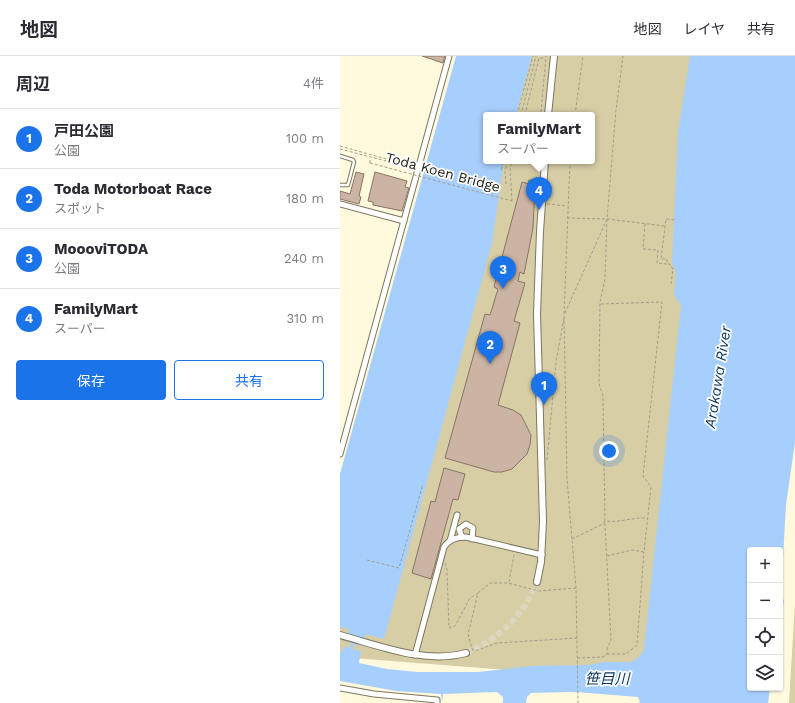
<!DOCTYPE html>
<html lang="ja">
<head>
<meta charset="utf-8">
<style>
	:root { --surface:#fff; --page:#f2f2f3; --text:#2b2b33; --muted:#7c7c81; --line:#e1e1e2; --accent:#1a73e8 }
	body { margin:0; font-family:"Work Sans","Noto Sans JP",sans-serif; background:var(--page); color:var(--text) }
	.controls { position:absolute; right:12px; bottom:12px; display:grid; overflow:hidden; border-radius:4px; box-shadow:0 1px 3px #0004 }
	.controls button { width:36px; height:36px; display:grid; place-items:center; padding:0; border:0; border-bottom:1px solid var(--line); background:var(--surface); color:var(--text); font:20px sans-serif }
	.you { position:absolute; left:269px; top:395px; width:14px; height:14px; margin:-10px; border:3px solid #fff; border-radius:50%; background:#1a73e8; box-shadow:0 0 0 6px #1a73e833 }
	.badge { display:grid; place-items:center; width:26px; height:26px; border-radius:50%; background:var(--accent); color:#fff; font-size:13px; font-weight:700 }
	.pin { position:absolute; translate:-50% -33px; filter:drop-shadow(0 1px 2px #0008) }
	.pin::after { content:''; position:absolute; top:21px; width:14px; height:12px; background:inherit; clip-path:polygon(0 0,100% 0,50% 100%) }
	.popup { position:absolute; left:143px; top:56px; width:112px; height:52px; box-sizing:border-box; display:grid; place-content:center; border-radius:4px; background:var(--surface); filter:drop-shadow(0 1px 3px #0005); font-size:13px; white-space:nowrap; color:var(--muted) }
	.popup b { font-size:15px; color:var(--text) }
	.popup::after { content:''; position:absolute; left:50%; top:100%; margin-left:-8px; border:8px solid transparent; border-top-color:var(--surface) }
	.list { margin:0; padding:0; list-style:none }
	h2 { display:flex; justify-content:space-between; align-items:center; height:52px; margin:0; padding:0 16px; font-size:17px }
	h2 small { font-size:13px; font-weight:400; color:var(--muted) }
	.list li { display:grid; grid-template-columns:26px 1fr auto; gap:12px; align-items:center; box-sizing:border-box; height:60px; padding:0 16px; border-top:1px solid var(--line) }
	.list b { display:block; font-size:15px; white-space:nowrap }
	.list p { margin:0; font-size:13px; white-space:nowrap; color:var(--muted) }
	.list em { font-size:13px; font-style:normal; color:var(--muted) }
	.actions { display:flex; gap:8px; padding:12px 16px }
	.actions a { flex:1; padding:9px 0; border:1px solid var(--accent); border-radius:4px; text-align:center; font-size:14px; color:var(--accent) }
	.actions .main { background:var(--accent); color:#fff }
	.icon { flex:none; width:22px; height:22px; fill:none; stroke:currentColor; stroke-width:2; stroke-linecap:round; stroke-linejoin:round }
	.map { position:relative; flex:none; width:455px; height:647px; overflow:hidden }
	header { display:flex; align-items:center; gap:24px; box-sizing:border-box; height:56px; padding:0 20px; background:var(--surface); border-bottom:1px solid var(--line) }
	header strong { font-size:19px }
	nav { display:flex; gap:22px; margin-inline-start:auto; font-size:14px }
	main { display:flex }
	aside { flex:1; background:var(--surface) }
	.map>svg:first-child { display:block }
</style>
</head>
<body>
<header>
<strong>地図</strong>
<nav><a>地図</a><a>レイヤ</a><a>共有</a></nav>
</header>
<main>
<aside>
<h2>周辺<small>4件</small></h2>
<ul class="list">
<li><span class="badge">1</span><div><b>戸田公園</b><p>公園</p></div><em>100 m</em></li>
<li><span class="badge">2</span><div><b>Toda Motorboat Race</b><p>スポット</p></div><em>180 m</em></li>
<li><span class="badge">3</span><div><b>MoooviTODA</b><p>公園</p></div><em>240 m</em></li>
<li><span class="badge">4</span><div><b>FamilyMart</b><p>スーパー</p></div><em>310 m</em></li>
</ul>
<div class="actions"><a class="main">保存</a><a>共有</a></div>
</aside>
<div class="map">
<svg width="455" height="647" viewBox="0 0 455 647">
	<rect width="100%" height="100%" fill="#fff9de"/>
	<g fill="#d7cea6" fill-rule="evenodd">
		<path d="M117 0H436L345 628 0 601V420ZM146 59H252V105H146Z"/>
		<polygon points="455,546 455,647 449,647 455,547"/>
	</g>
	<path fill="#a7cffd" d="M116 0H192L176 59H146V105H164L152 187 44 583 26 578 22 590 14 588 13 593 21 595 19 607 47 613 77 616H138L192 610 248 609 264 606H291L299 601 304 594 341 249 334 239 336 217 332 207 338 76 350 0H455V386L446 449 441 537 444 545 440 565V494H410V632H430L428 647H300L298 641C282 640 265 638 248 637 230 635 210 637 191 637L187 641 186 647H163V641L157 636 103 638 102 647 101 638 56 635 0 625V598L5 590 10 592 11 587 6 586 9 573 0 571V418Z"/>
	<g fill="#ccb4a4" stroke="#897365">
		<polygon points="82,0 105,0 103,7"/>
		<polygon points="16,116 24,118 19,140 21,141 19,148 0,143 0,135 10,138"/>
		<polygon points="35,116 67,125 65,131 69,132 62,155 33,149 33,146 28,145"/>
		<polygon points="182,126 195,130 193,172 184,218 180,216 178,225 185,227 174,265 180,267 158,349 173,354 181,359 191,379 190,389 187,398 172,413 162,416 154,416 105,402 145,258 150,259 158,233 154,231"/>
		<polygon points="104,412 125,418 118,444 113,443 91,523 72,517 91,445 95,446"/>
	</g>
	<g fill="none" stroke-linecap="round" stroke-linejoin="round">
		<path stroke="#ddd7bf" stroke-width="6" stroke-dasharray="6 3" stroke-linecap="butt" d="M126 597C160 582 183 560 197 526"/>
		<g stroke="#7c775f" stroke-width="4.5">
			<g id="service">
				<polyline points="0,100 13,104 14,106 8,129 0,129"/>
				<polyline points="190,126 203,130"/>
			</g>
		</g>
		<g stroke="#7c775f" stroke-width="7">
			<g id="minor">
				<polyline points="0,148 64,165"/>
				<polyline points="0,398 109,0"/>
				<polyline points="122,481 119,473 126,468 133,472 132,483"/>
				<polyline points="110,485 117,459"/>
				<path d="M75 599 104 491C109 483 117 481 126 481L202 499"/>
				<polyline points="0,632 34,638 97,644 97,647"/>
			</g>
		</g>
		<g stroke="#7c775f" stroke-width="8">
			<g id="tertiary">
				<polyline points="208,59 214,0"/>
				<polyline points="197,526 201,506 203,465 197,258 200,175 205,105"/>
				<path d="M0 579C41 590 84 608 126 597"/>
			</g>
		</g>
		<g stroke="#a29e8a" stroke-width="1" stroke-dasharray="3 2" stroke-linecap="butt">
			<polyline points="201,56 206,0"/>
			<polyline points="177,59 193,0"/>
			<polyline points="181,59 196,0"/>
			<polyline points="185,59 199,2 205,2"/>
			<polyline points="235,59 243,0"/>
			<polyline points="0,90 50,104 50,105"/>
			<polyline points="0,93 73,112"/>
			<polyline points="230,105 224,259 227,423 236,532 238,647"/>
			<polyline points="30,107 30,102"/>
			<polyline points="161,114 164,105"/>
			<polyline points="166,128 165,115 168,105"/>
			<polyline points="172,145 170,114 172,105"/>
			<polyline points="207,148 227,150"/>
			<polyline points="227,162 267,163 325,170"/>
			<polyline points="305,168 303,193 318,194 317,207 327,208 327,203 321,203 326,163 335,164"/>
			<polyline points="328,208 330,208 333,213 331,228"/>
			<polyline points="261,248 322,246 303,420 311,431 304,496 292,494 267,500"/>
			<polyline points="225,257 267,163"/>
			<polyline points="207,404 216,306 224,262"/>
			<path d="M232 483 263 468 265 465C280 467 292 461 307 462"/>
			<polyline points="27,504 59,512 83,428"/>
			<polyline points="105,507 107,514 109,572 115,570 130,542 138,537"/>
			<polyline points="169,526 174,499"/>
			<polyline points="236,532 199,535 168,527 150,527 138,537 128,578 132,593 135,595 157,587 237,582"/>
			<polyline points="267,598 286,598 297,589 304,496"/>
			<polyline points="237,602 263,601 267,598 267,593 271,584 265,469 263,340 259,328 260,246 265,223 267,163 276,54 283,0"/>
		</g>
		<use href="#service" stroke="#fff" stroke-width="2.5"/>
		<use href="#minor" stroke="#fff" stroke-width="5"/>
		<use href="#tertiary" stroke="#fff" stroke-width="6"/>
		<polyline stroke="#a29e8a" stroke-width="1" stroke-dasharray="3 2" stroke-linecap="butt" points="30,107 172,145"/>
	</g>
	<g text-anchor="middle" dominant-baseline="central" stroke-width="3.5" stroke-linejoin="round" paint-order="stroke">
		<g font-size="14" fill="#1b190f" stroke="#fff">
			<text transform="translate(103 116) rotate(15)">Toda Koen Bridge</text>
		</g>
		<g font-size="15" font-style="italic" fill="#0a345e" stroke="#fff">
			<text transform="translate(378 321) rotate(-81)">Arakawa River</text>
			<text x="267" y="623">笹目川</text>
		</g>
	</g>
</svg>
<div class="controls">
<button>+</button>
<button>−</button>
<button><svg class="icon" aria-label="locate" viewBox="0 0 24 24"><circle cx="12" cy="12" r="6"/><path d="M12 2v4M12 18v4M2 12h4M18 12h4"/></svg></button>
<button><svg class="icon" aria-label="layers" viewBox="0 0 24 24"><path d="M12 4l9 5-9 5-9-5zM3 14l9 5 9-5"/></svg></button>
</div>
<div class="you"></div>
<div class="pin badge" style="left:204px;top:349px">1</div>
<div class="pin badge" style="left:150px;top:308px">2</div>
<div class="pin badge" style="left:163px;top:233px">3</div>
<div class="pin badge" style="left:199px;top:154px">4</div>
<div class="popup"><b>FamilyMart</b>スーパー</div>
</div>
</main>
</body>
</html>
